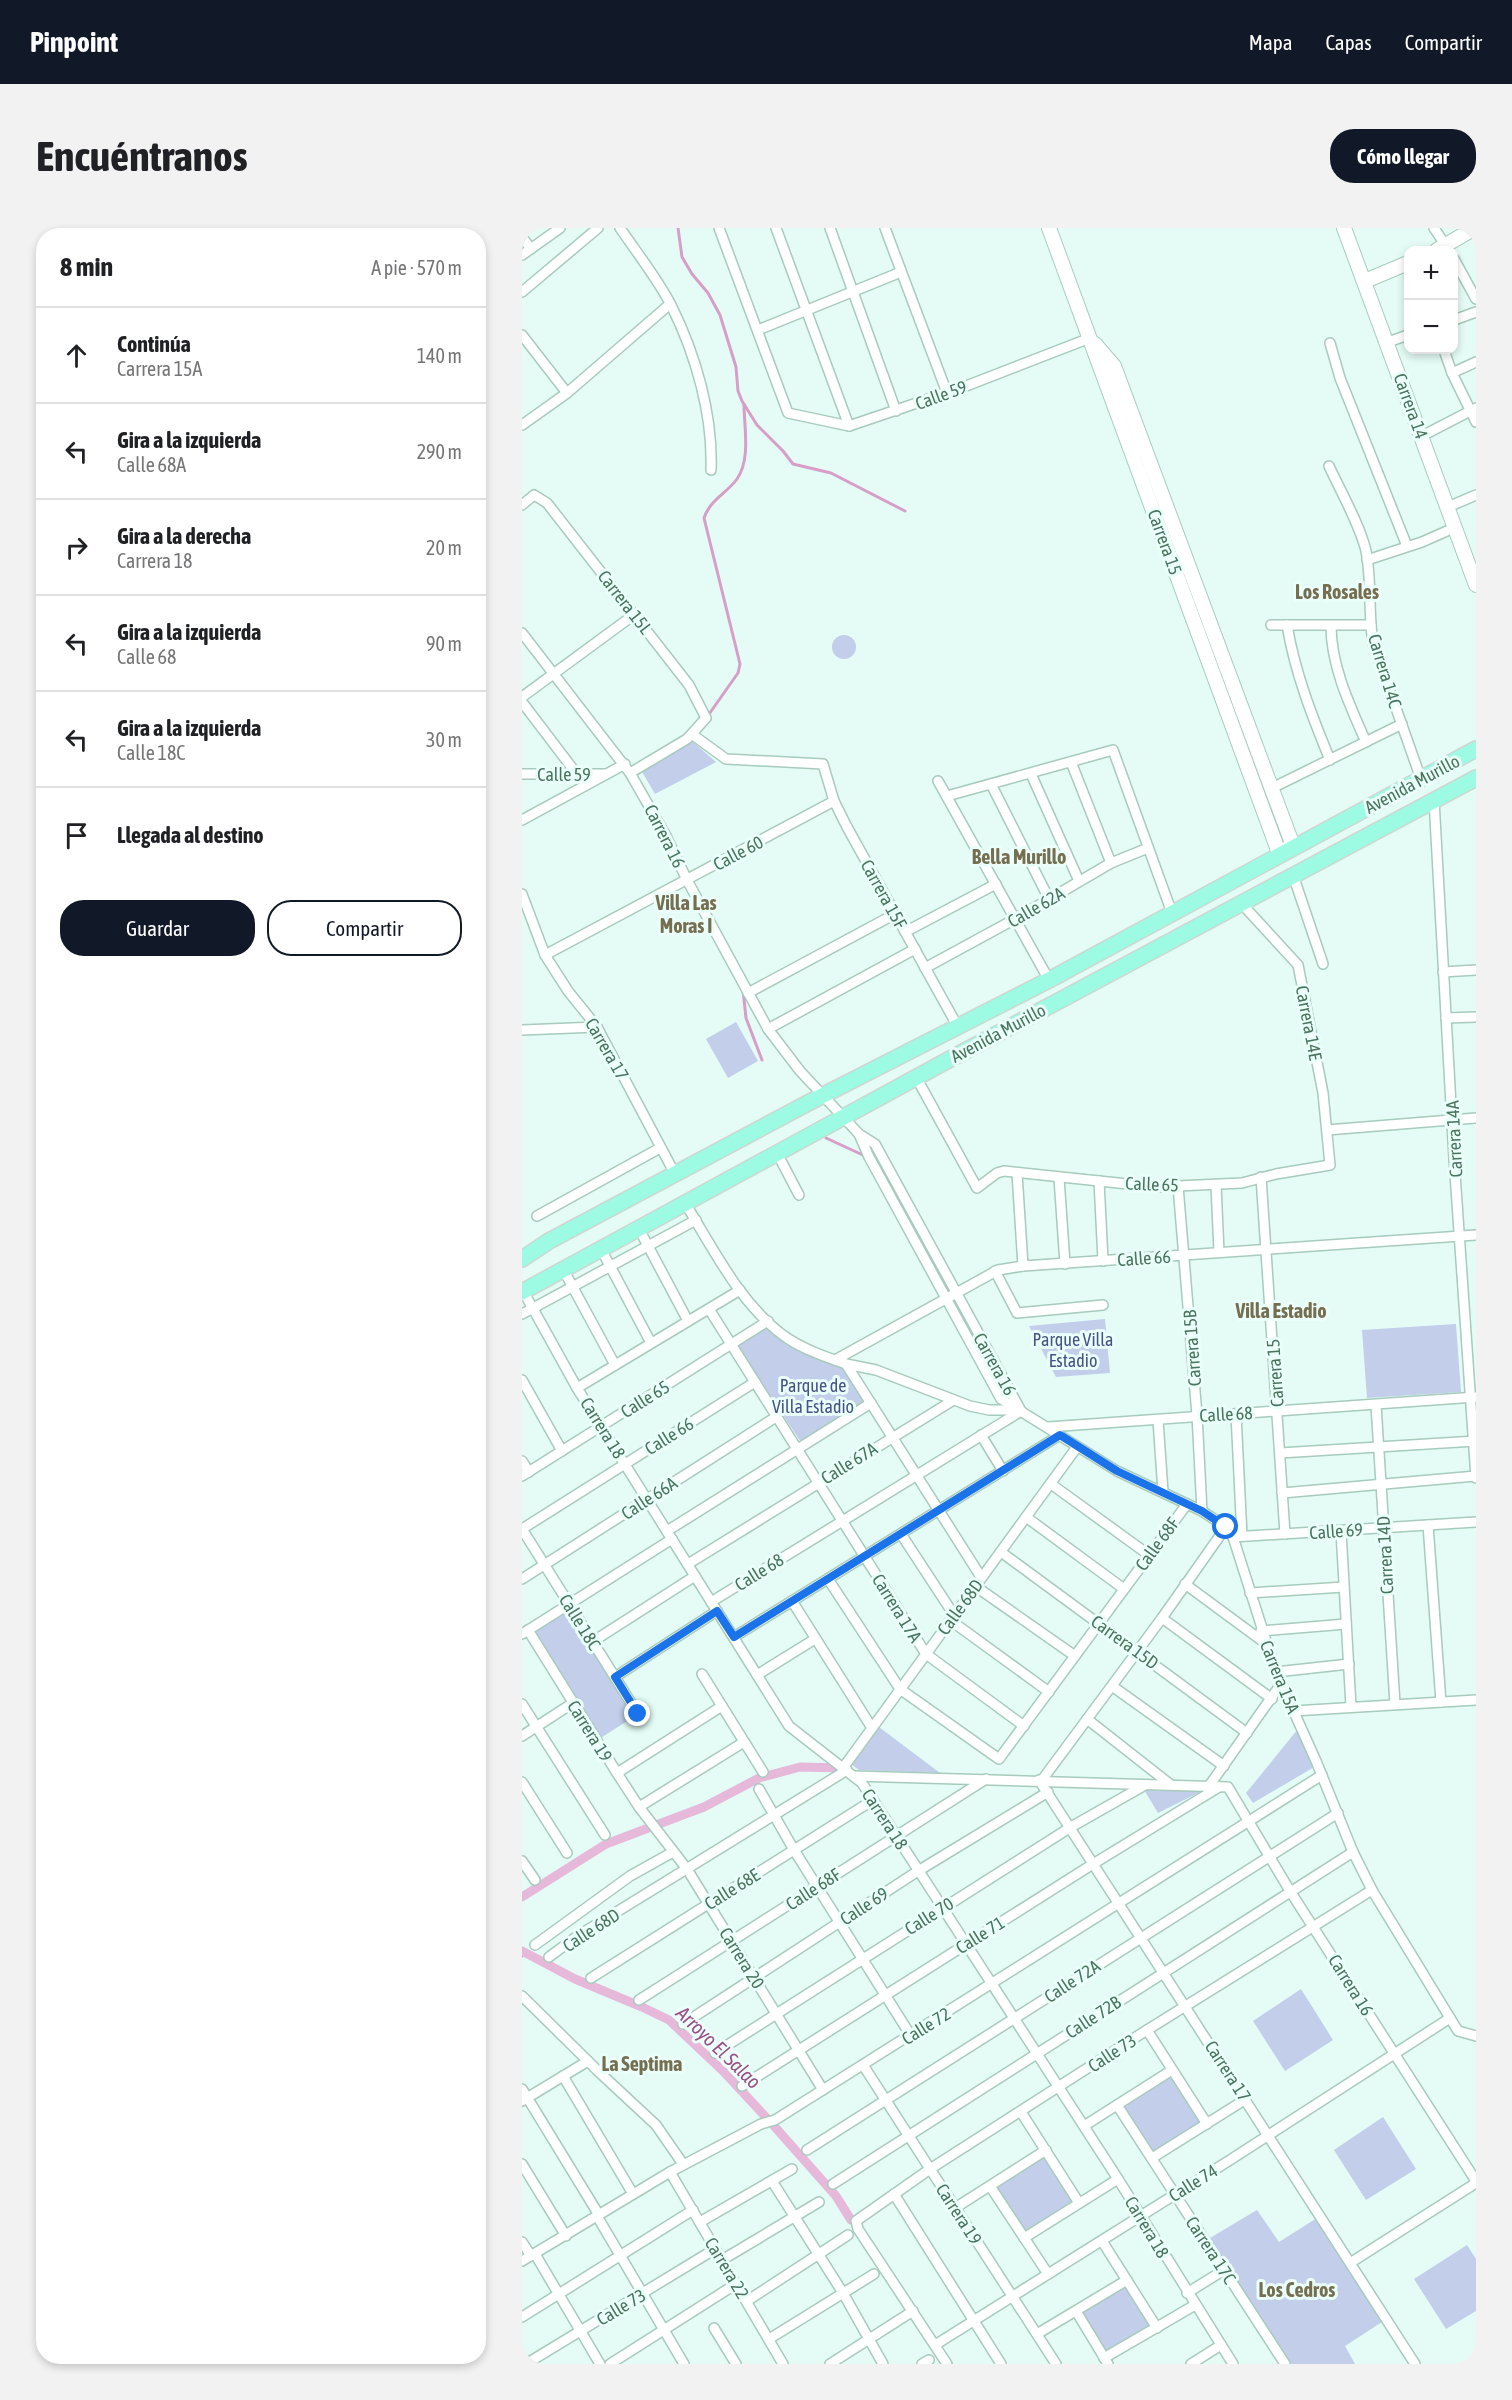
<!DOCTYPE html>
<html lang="es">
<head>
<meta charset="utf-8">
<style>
	:root { --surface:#fff; --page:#f2f2f2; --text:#202124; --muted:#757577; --line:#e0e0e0; --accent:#111827 }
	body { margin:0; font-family:"Asap Condensed",sans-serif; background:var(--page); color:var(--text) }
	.controls { position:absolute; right:18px; top:18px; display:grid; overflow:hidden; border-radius:12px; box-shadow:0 3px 9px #0003 }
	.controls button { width:54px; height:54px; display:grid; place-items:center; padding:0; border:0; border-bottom:2px solid var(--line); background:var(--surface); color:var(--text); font:30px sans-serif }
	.stop { position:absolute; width:18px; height:18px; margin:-14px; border:4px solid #1a73e8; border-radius:50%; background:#fff }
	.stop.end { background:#1a73e8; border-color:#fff; box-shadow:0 2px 6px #0008 }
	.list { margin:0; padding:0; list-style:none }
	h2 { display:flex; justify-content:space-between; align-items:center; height:78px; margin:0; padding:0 24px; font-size:26px }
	h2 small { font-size:20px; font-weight:400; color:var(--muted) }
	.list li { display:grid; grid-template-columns:39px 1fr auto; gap:18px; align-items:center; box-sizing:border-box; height:96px; padding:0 24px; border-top:2px solid var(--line) }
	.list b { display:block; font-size:22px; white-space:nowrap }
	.list p { margin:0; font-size:20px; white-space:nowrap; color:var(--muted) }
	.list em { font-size:20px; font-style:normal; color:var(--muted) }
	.actions { display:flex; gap:12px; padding:18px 24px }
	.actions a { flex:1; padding:14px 0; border:2px solid var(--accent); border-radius:24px; text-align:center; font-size:21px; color:var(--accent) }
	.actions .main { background:var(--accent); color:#fff }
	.icon { flex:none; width:33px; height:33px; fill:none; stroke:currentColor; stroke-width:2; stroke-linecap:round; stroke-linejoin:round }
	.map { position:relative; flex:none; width:954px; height:2136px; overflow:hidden; border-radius:24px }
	header { display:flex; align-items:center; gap:36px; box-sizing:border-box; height:84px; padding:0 30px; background:var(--accent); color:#fff }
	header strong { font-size:28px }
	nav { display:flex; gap:33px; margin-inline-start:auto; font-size:21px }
	.intro { display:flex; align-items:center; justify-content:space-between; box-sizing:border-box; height:144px; padding:0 36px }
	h1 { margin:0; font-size:42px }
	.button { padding:15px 27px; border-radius:24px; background:var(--accent); color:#fff; font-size:21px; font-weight:700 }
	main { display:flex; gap:36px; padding:0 36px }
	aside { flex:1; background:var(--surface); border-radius:24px; box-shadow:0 3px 9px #0003 }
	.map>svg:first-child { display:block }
</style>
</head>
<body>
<header>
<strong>Pinpoint</strong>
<nav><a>Mapa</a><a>Capas</a><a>Compartir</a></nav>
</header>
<div class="intro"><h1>Encuéntranos</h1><a class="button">Cómo llegar</a></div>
<main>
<aside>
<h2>8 min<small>A pie · 570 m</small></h2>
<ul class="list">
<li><svg class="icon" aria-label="ahead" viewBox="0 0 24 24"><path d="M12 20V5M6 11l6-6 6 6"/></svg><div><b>Continúa</b><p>Carrera 15A</p></div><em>140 m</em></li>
<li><svg class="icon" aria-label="left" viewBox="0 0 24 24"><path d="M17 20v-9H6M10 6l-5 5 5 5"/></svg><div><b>Gira a la izquierda</b><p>Calle 68A</p></div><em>290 m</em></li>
<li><svg class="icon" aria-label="right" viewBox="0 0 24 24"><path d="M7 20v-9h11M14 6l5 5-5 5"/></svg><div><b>Gira a la derecha</b><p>Carrera 18</p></div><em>20 m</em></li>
<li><svg class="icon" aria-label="left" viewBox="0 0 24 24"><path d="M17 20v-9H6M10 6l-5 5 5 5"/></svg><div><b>Gira a la izquierda</b><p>Calle 68</p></div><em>90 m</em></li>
<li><svg class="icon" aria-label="left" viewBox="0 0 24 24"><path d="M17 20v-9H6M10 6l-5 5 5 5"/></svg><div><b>Gira a la izquierda</b><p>Calle 18C</p></div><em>30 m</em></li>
<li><svg class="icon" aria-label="arrive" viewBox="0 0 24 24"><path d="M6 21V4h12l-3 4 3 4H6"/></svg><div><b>Llegada al destino</b></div></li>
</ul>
<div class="actions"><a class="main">Guardar</a><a>Compartir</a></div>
</aside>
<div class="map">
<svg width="954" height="2136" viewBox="0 0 954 2136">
	<rect width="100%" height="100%" fill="#e4fcf5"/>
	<g fill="#c2ceea">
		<circle cx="322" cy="419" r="12"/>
		<polygon points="170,513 194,534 133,566 119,542"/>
		<polygon points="214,794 236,833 206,850 184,811"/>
		<polygon points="357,932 486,1166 483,1168 355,934"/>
		<polygon points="583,1091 588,1145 534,1149 507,1098"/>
		<polygon points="934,1096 939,1164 845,1170 840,1102"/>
		<polygon points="245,1098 322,1139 345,1176 281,1217 214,1118"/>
		<polygon points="46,1376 116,1486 74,1513 6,1402"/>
		<polygon points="357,1499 418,1545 337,1542 330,1537"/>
		<polygon points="776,1501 794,1538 731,1575 724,1565"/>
		<polygon points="621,1560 684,1561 636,1585"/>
		<polygon points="779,1761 811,1812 763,1843 731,1793"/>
		<polygon points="649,1845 681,1894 631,1927 599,1877"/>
		<polygon points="861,1889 894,1941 844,1972 812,1922"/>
		<polygon points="522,1926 553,1975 503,2007 472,1958"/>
		<polygon points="735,1982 757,2014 795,1990 860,2094 823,2118 833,2136 769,2136 688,2010"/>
		<polygon points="945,2017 954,2031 954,2083 924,2101 892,2051"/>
		<polygon points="604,2057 629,2096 583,2125 558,2086"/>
	</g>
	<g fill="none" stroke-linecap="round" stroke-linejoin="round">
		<g stroke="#d79ec8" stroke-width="3">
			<polyline points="156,0 160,29 170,46 186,65 198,87 214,139 216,163 220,173 235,197 261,223 271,236 309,245 383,283"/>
			<path d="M185 489 216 445 218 436 182 290C188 272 205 265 215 251 229 231 222 199 222 176"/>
			<polyline points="221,762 224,790 240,832"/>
			<polyline points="304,910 343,928"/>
			<polyline points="0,1728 2,1724"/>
		</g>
		<g stroke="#e6b8da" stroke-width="9">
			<polyline points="0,1669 84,1616 182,1579 237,1550 278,1539 321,1540"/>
			<polyline points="0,1723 53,1751 120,1779 147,1792 201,1843 253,1899 314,1968 329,1992"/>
		</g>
		<g stroke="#a7cbbc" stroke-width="12">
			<g id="street">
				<path d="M98 0C115 25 135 50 149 77 174 127 191 187 189 242"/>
				<polyline points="197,0 266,185 327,198 439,160 568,110"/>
				<polyline points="254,0 327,198"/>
				<polyline points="308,0 374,183"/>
				<polyline points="363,0 425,165"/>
				<polyline points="912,0 926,21"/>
				<polyline points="0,9 9,21"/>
				<polyline points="0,27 38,0"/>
				<polyline points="932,31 954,71"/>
				<polyline points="0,64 76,0"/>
				<polyline points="932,92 954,84"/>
				<polyline points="236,102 379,44"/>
				<polyline points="0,107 45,165"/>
				<polyline points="866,114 886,107"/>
				<polyline points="808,115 818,150 885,318"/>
				<polyline points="922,122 930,145 954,194"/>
				<polyline points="930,145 954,134"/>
				<polyline points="0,197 45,165 148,76"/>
				<polyline points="900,208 954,180"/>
				<path d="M807 238C818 262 838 297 844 323 850 353 846 385 851 415L899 551"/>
				<polyline points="0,277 12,267 25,275 167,457 184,490 165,511 108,545"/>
				<polyline points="926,279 954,267"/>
				<polyline points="845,332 900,314 934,299"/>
				<polyline points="749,397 849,397"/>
				<path d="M765 397C773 445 790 488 808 532"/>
				<path d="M809 398C809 438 828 478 844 514"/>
				<polyline points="0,405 108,545 144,608 165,652 246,801 278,843 337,906 353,916 499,1183"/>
				<polyline points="0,469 113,386"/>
				<polyline points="0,474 54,545"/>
				<polyline points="171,507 204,531 301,536 312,573 325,599 436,799"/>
				<polyline points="549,534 589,635"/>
				<polyline points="0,546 82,546"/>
				<polyline points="509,546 557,653"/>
				<polyline points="416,553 527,752"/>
				<polyline points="469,556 527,671"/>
				<polyline points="750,560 880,496"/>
				<polyline points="425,568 591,522 650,685"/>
				<polyline points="912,572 932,931 954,1250"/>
				<polyline points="0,592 103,536"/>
				<polyline points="771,647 801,736"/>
				<polyline points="0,666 23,727 46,763 75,799 153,946"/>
				<polyline points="383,704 474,656"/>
				<polyline points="23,727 312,573"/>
				<polyline points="403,740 493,691 589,635 626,620"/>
				<polyline points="921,744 954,742"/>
				<polyline points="226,765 373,686"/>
				<polyline points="924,790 954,789"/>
				<polyline points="246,801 393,721"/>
				<polyline points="0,802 75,799"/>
				<polyline points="394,849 455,960 475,945 482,943 634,959 720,955 754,946 808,937 801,865 776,737 719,675"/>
				<polyline points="805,902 954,890"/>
				<polyline points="337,906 347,929 479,1171 595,1243 680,1283 704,1299 711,1309 754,1444 794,1533 831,1624 850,1662 936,1803 954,1808"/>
				<polyline points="255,925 277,967"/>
				<polyline points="495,945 501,1038"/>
				<polyline points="739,949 763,1306"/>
				<polyline points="537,950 543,1036"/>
				<polyline points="577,953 581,1033"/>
				<polyline points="694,957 697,1024"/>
				<polyline points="656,958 675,1187 680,1283"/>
				<path d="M163 975C192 1022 219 1078 265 1110 283 1122 304 1129 324 1136L459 1349"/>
				<polyline points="15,988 138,920"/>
				<polyline points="117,1001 166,1093"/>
				<polyline points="79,1021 129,1115"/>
				<polyline points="41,1041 93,1137"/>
				<polyline points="473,1043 495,1085 581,1077"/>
				<polyline points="0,1061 55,1160 267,1498 340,1555 596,1951 711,2136"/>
				<polyline points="187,1081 404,1426 502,1498"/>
				<polyline points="0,1086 174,992"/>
				<polyline points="313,1132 476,1042 501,1038 954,1007"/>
				<polyline points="324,1136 354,1142 448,1178 467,1182 493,1182"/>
				<polyline points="0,1152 40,1223"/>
				<polyline points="55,1160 218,1062"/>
				<polyline points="854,1177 873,1476"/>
				<polyline points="714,1186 720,1308"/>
				<polyline points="636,1192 641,1264"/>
				<polyline points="526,1199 954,1169"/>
				<polyline points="459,1207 481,1243"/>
				<polyline points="758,1225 954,1213"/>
				<polyline points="0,1233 7,1244"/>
				<polyline points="0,1248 246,1093"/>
				<polyline points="529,1256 627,1327"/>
				<polyline points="760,1265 954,1248"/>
				<polyline points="504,1289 602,1361"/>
				<polyline points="906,1297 919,1474"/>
				<polyline points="0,1301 233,1154"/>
				<polyline points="0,1301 116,1486"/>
				<polyline points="145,1303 349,1175"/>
				<polyline points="819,1303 829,1479"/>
				<polyline points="379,1306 432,1387"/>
				<polyline points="711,1309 954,1294"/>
				<polyline points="479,1324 725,1505"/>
				<polyline points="166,1336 430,1173"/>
				<polyline points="0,1351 254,1189"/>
				<polyline points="306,1351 378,1461 477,1531 665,1276"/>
				<polyline points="663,1356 743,1415"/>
				<polyline points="453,1358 553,1428"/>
				<polyline points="728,1365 822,1359"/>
				<polyline points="270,1373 350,1500"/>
				<polyline points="189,1374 499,1183"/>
				<polyline points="640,1390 750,1471"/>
				<polyline points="428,1392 527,1464"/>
				<polyline points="6,1402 95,1545 117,1579 165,1641 301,1862"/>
				<polyline points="739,1403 824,1396"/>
				<polyline points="0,1406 150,1311"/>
				<polyline points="212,1409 538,1207"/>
				<polyline points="70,1414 173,1348"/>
				<polyline points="754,1444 827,1436"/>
				<polyline points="180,1446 241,1544"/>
				<polyline points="235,1447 293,1411"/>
				<polyline points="93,1449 195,1383"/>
				<polyline points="590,1458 702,1538"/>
				<polyline points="0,1476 83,1607"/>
				<polyline points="771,1483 954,1472"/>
				<polyline points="565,1491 649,1557"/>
				<polyline points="0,1508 51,1475"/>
				<polyline points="321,1540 555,1219"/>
				<polyline points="95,1545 200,1478"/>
				<polyline points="332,1548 706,1559 768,1663 954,1953"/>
				<polyline points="517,1552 893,2136"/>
				<polyline points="520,1552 640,1390 704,1299"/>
				<polyline points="0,1554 45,1625"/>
				<polyline points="687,1558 759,1456"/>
				<polyline points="237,1561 272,1622 389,1808"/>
				<polyline points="117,1579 222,1514"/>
				<polyline points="0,1633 13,1652"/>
				<polyline points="13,1717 108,1648 151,1624"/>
				<polyline points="27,1729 54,1709 325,1542"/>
				<polyline points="69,1750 351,1572"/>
				<polyline points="0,1768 77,1844 134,1897 161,1936"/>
				<polyline points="117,1772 464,1551"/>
				<polyline points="161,1796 396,1643 526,1564"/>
				<polyline points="625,1802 685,1896"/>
				<polyline points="193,1825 549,1599 623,1557"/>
				<polyline points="341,1837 534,2136"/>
				<polyline points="41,1848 111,1966"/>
				<polyline points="220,1858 571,1636 697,1559"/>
				<polyline points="0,1861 77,1987"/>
				<polyline points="0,1873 66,1833"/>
				<polyline points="595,1877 763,2136"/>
				<polyline points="499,1884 557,1975"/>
				<polyline points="562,1898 650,1842"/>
				<polyline points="285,1922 816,1585"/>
				<polyline points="630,1930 724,1871"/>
				<polyline points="0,1936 44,2008"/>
				<polyline points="148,1944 261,2136"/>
				<polyline points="250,1953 321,2065 361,2136"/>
				<polyline points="311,1956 831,1624"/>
				<polyline points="468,1958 526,2046"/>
				<polyline points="372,1966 479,2136"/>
				<polyline points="433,1980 524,1922"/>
				<polyline points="75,1988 162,2136"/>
				<polyline points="178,1994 270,1941"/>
				<polyline points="502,2010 596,1951"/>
				<polyline points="580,2013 635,2100"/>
				<polyline points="0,2014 9,2028"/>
				<polyline points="13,2026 78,2136"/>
				<polyline points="200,2032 297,1974"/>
				<polyline points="0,2033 148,1944 239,1896 253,1892 800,1547"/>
				<polyline points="828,2035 954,1955"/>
				<polyline points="665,2065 702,2042"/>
				<polyline points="225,2073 326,2007"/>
				<polyline points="554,2083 586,2136"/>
				<polyline points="0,2089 171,1982"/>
				<polyline points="192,2100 214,2136"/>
				<polyline points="515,2106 605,2052"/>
				<polyline points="247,2111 352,2046"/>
				<polyline points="413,2117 708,1932 928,1790"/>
				<polyline points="582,2130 673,2077"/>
				<polyline points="4,2136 193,2021"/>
				<polyline points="88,2136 214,2056"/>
				<polyline points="308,2136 391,2083"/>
				<polyline points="400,2136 407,2132"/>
				<polyline points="425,2136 336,2001 334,1993 408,1941 625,1802 850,1662"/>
				<polyline points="669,2136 699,2117"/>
			</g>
		</g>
		<g stroke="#a5cebc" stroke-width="16">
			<g id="secondary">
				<polyline points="527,0 756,622 763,624"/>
				<polyline points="822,0 954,357"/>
				<polyline points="915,22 953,0"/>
				<polyline points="843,53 886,35"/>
				<polyline points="573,116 592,138 770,615 763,624"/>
			</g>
		</g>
		<g stroke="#ccd8d2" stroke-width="18">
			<g id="primary">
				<polyline points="0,1031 27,1013 286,875 527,752 954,521"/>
				<polyline points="0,1064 430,830 954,550"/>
			</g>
		</g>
		<use href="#street" stroke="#fff" stroke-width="9"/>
		<use href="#secondary" stroke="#fff" stroke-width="14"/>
		<use href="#primary" stroke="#9cfbe2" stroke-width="15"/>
	</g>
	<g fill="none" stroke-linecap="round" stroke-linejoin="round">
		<polyline stroke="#1a73e8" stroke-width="8" points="116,1486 93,1449 195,1383 212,1409 538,1207 595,1243 680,1283 704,1299"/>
	</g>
	<g text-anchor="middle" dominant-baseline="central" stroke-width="6" stroke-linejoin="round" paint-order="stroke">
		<g font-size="18" fill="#49745e" stroke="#eafff9">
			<text transform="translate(419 167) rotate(-20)">Calle 59</text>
			<text transform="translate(889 178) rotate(70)">Carrera 14</text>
			<text transform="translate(643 314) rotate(70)">Carrera 15</text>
			<text transform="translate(103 374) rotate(52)">Carrera 15L</text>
			<text transform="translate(863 443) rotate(73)">Carrera 14C</text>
			<text x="42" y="546">Calle 59</text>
			<text transform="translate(890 556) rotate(-28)">Avenida Murillo</text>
			<text transform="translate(143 608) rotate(63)">Carrera 16</text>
			<text transform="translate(216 625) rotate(-28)">Calle 60</text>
			<text transform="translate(362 666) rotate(61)">Carrera 15F</text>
			<text transform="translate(514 679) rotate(-30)">Calle 62A</text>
			<text transform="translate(787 795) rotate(79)">Carrera 14E</text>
			<text transform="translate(476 805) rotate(-28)">Avenida Murillo</text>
			<text transform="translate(85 821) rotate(60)">Carrera 17</text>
			<text transform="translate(932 911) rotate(-93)">Carrera 14A</text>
			<text transform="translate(630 956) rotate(2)">Calle 65</text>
			<text transform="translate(622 1030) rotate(-4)">Calle 66</text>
			<text transform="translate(670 1120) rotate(-94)">Carrera 15B</text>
			<text transform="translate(473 1136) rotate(61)">Carrera 16</text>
			<text transform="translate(753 1145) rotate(-94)">Carrera 15</text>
			<text transform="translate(123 1171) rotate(-32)">Calle 65</text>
			<text transform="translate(704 1186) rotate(-3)">Calle 68</text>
			<text transform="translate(81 1200) rotate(58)">Carrera 18</text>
			<text transform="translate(147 1208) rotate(-32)">Calle 66</text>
			<text transform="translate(327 1235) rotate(-32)">Calle 67A</text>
			<text transform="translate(127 1270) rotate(-33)">Calle 66A</text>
			<text transform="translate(814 1303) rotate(-4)">Calle 69</text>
			<text transform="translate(635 1316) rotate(-54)">Calle 68F</text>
			<text transform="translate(863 1327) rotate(-93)">Carrera 14D</text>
			<text transform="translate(237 1344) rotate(-32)">Calle 68</text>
			<text transform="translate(438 1379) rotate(-54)">Calle 68D</text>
			<text transform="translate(375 1380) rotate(58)">Carrera 17A</text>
			<text transform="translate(58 1394) rotate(58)">Calle 18C</text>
			<text transform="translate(603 1414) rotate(36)">Carrera 15D</text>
			<text transform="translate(758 1449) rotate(68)">Carrera 15A</text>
			<text transform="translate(68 1503) rotate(58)">Carrera 19</text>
			<text transform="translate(363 1591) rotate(57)">Carrera 18</text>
			<text transform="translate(210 1661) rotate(-32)">Calle 68E</text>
			<text transform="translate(291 1661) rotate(-33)">Calle 68F</text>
			<text transform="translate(342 1678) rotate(-33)">Calle 69</text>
			<text transform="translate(407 1688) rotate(-32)">Calle 70</text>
			<text transform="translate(69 1702) rotate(-33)">Calle 68D</text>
			<text transform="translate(458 1707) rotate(-32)">Calle 71</text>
			<text transform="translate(220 1730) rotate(58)">Carrera 20</text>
			<text transform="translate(550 1753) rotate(-33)">Calle 72A</text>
			<text transform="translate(829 1757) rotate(58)">Carrera 16</text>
			<text transform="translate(571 1789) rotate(-33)">Calle 72B</text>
			<text transform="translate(404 1798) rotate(-32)">Calle 72</text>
			<text transform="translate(590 1825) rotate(-33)">Calle 73</text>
			<text transform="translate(706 1843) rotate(57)">Carrera 17</text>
			<text transform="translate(671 1955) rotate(-32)">Calle 74</text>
			<text transform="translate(437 1986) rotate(57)">Carrera 19</text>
			<text transform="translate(625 1999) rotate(59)">Carrera 18</text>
			<text transform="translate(689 2022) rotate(57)">Carrera 17C</text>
			<text transform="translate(205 2040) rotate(59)">Carrera 22</text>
			<text transform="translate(99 2079) rotate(-31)">Calle 73</text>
		</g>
		<g font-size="18" fill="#475286" stroke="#eafff9">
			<text x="551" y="1111">Parque Villa<tspan x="551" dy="21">Estadio</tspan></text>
			<text x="291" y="1157">Parque de<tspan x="291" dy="21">Villa Estadio</tspan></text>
		</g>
		<g font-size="20" font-weight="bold" fill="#766e50" stroke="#eafff9">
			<text x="815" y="363">Los Rosales</text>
			<text x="497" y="628">Bella Murillo</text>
			<text x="164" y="674">Villa Las<tspan x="164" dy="23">Moras I</tspan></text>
			<text x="759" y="1082">Villa Estadio</text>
			<text x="120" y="1835">La Septima</text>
			<text x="775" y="2061">Los Cedros</text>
		</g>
		<g font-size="20" font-style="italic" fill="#9d4c86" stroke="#eafff9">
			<text transform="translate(197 1819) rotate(44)">Arroyo El Salao</text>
		</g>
	</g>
</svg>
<div class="controls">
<button>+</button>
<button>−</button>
</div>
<div class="stop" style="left:704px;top:1299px"></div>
<div class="stop end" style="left:116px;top:1486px"></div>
</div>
</main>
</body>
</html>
